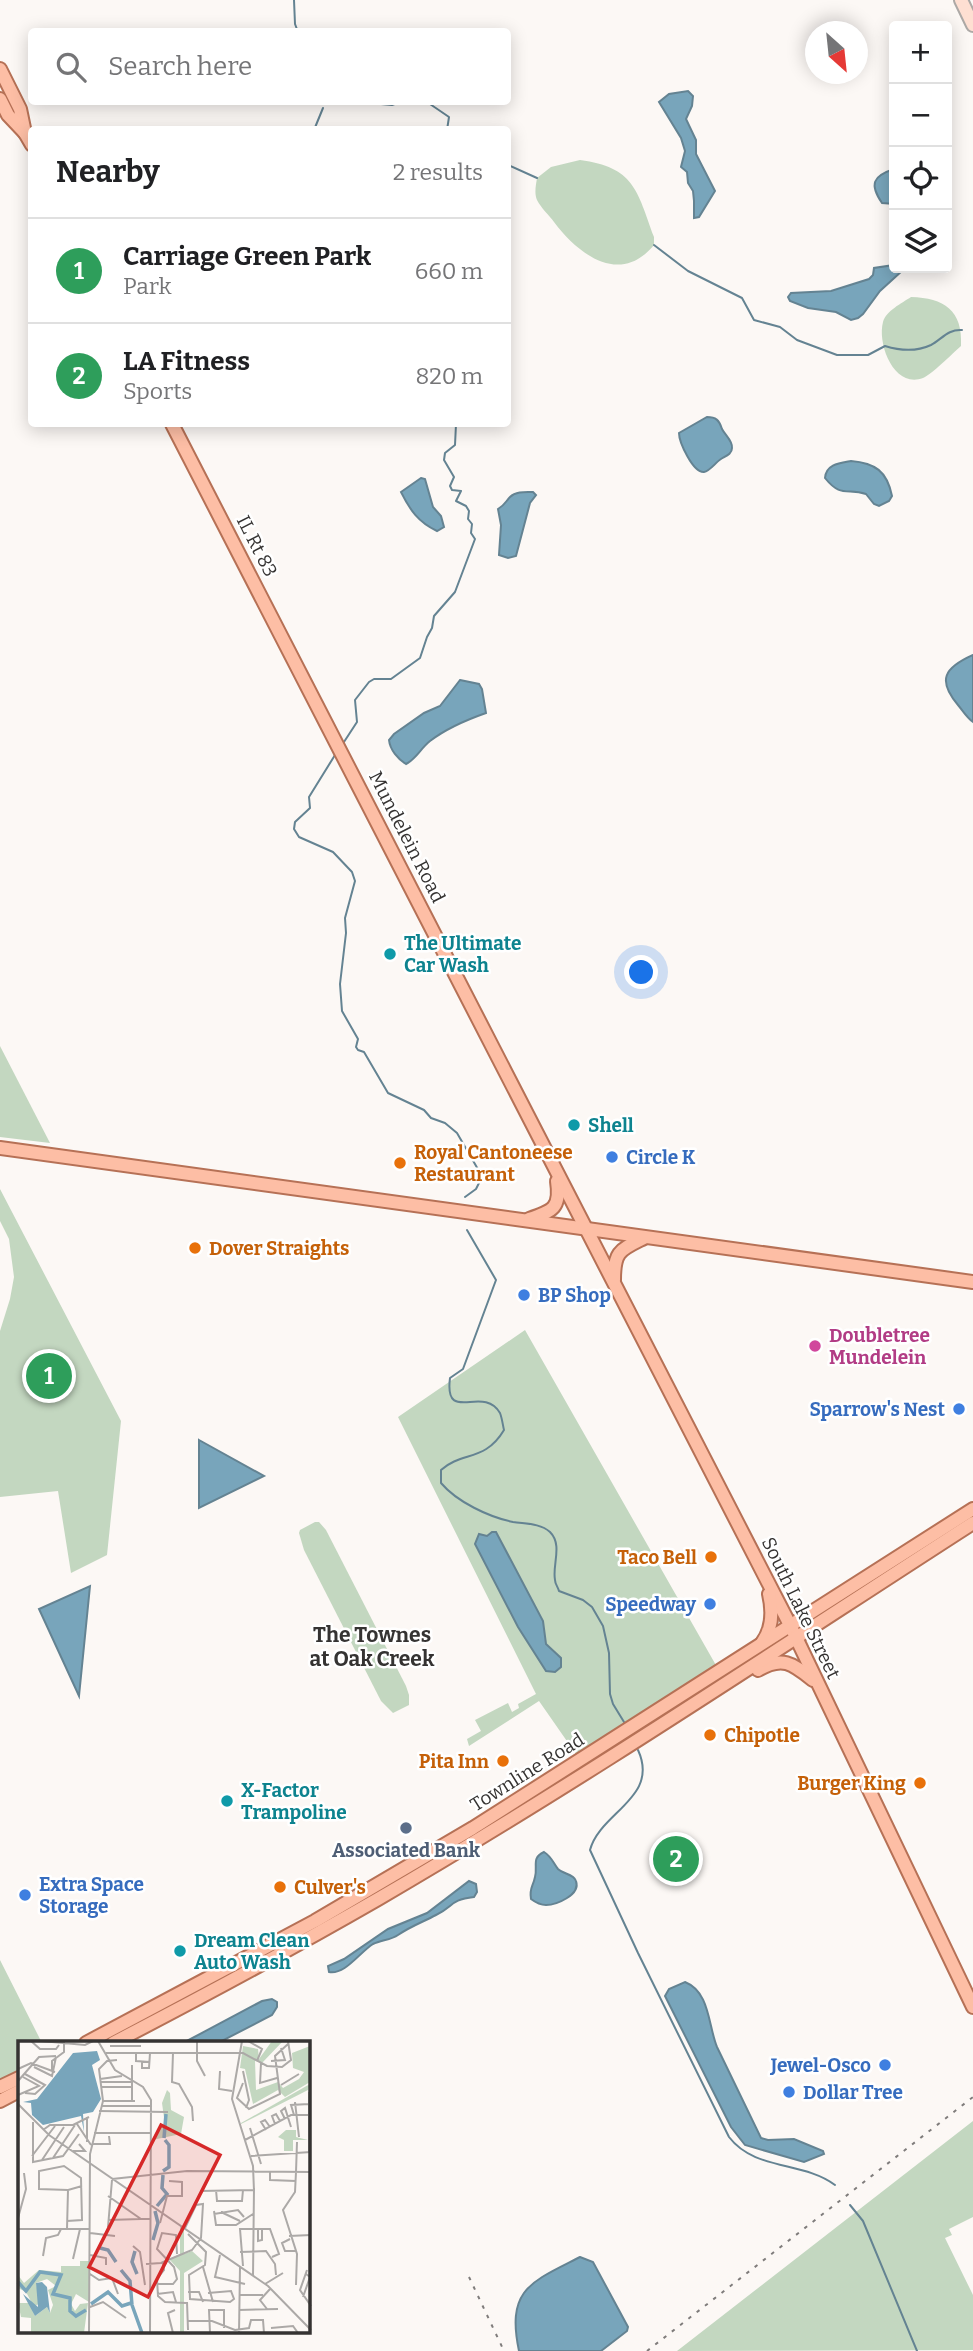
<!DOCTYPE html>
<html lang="en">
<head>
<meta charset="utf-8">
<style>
	:root { --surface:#fff; --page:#f2f2f2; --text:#202124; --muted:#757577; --line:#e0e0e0; --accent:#b45309 }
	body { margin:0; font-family:Bitter,serif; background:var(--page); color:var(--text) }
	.controls { position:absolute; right:21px; top:21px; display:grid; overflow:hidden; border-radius:7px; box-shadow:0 4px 18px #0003 }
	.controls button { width:63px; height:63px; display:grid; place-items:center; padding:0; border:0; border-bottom:2px solid var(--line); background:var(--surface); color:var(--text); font:35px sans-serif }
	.compass { position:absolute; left:805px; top:21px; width:63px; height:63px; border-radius:50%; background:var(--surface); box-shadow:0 4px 18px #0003; rotate:153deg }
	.you { position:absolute; left:642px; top:973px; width:24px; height:24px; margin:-18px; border:5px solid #fff; border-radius:50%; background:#1a73e8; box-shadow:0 0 0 10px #1a73e833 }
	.badge { display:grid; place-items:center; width:46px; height:46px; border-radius:50%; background:var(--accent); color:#fff; font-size:23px; font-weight:700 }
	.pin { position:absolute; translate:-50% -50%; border:4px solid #fff; box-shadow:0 2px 7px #0006 }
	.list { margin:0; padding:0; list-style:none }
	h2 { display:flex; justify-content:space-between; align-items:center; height:91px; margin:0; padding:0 28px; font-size:30px }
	h2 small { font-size:23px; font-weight:400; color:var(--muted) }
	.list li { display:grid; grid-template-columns:46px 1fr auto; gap:21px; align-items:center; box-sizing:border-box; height:105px; padding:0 28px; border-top:2px solid var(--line) }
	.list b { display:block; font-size:26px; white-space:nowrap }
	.list p { margin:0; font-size:23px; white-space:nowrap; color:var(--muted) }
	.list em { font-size:23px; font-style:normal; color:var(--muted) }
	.icon { flex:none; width:38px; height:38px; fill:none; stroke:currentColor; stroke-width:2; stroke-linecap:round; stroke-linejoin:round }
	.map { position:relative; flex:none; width:973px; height:2351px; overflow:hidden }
	.search { position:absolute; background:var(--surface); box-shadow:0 4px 18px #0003; left:28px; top:28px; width:483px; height:77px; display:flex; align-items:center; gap:18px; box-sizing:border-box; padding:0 24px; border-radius:7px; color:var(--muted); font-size:26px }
	.panel { position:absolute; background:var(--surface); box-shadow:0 4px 18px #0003; left:28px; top:126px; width:483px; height:301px; border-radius:7px }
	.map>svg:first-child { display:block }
</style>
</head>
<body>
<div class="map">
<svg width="973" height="2351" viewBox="0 0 973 2351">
	<rect width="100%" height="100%" fill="#fcf8f5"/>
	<g fill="#c3d7c0">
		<path d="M580 160C634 167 637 190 654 237V245C620 286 579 255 554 222 549 215 541 208 537 200 534 193 536 185 537 178L551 167Z"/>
		<path d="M911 297C944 298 963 310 961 346 953 353 931 375 923 378 894 389 877 344 883 322 886 311 902 303 911 297Z"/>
		<polygon points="0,1046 50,1143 0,1137"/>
		<polygon points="0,1189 121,1421 107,1555 71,1573 58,1491 0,1497 0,1331 10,1299 14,1277 9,1239 0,1221"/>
		<polygon points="525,1330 717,1667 578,1757 539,1701 469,1746 467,1739 481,1731 475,1720 508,1703 512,1712 519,1708 518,1704 536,1694 398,1417"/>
		<polygon points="315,1522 319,1522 326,1530 406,1686 409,1695 409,1705 393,1713 381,1701 304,1550 299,1533 300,1530"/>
		<polygon points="0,1960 42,2043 19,2043 19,2070 0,2080"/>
		<polygon points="973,2121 973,2217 949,2229 952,2235 945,2238 973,2295 973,2350 677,2351"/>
	</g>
	<g fill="#78a5bb" stroke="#648392" stroke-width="2">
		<polygon points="688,91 693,96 692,106 686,119 696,140 696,154 715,191 699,217 694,218 694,201 693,191 688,183 687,172 681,167 685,151 681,138 659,102 669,94"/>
		<path d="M894 169V204L882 203C869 184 873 176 894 169Z"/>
		<polygon points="894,265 894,268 903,268 902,271 880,291 863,314 858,318 851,320 836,312 808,308 790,301 788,297 791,293 831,291 869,279 873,275 874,268"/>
		<path d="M707 417C716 417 719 420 722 429 725 435 733 441 732 448 732 454 726 456 721 459 716 462 710 471 704 472 693 473 679 442 679 433Z"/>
		<path d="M851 461C875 463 887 471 892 496L889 501 879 506 874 504 866 494C847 488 841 498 825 478 826 464 840 463 851 461Z"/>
		<path d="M421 478 425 479 433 507 441 516 444 527 437 531C418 522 410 510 401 492Z"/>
		<path d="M533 492 536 495 530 503 516 556 508 558 499 555 501 525 498 509C505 505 506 501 510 497 516 491 526 492 533 492Z"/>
		<path d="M973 655V722C967 718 963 711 958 705 937 680 944 668 973 655Z"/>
		<path d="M460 680 479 684 482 689 486 713C466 720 447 728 430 741 421 748 416 759 406 764 398 759 390 750 389 740L394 734 424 713 440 706Z"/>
		<polygon points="199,1440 264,1476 199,1508"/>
		<polygon points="492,1532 496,1532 543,1621 546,1644 561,1658 561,1667 555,1672 546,1671 518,1627 475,1544 479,1534 487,1536"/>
		<polygon points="90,1586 79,1696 39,1609"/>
		<path d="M544 1852C552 1857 553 1863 558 1869 563 1874 574 1874 576 1881 581 1895 556 1905 546 1905 540 1905 535 1902 531 1899 529 1888 533 1887 535 1877 538 1866 531 1858 544 1852Z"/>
		<path d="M469 1881 476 1884 477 1892 474 1897C449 1900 455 1906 436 1915 423 1922 411 1926 398 1935 391 1940 381 1940 373 1944 359 1953 345 1975 329 1972L328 1966 344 1959 388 1929 427 1913Z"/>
		<path d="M685 1982C710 1992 708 2025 717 2047L761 2138 768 2140 794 2139 823 2151 824 2154 804 2162 745 2145 731 2127 665 1996 669 1989Z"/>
		<polygon points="272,1999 277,2002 277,2007 272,2015 218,2043 183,2043 262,2001"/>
		<path d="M580 2257 593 2262 628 2327 627 2331 601 2351H519C506 2289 531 2282 580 2257Z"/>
	</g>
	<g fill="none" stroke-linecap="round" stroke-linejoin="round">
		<g stroke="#648392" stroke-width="2">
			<polyline points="294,0 295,24 298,32"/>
			<polyline points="359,102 392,105 400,102"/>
			<polyline points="427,102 449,117 447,130"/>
			<polyline points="314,130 323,108"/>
			<polyline points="508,165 537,178"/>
			<path d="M654 245 688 271 742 298 754 320 780 327 797 340 837 355H868L885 346C901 351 916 352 931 345 942 339 948 329 962 330"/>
			<polyline points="342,745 357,722 355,700 369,682 374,679 391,679 420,658 427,637 432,628 434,616 455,592 475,539 471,533 472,524 468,519 469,511 466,506 456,501 461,491 452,490 450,486 454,477 444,460 445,453 455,445 456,424"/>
			<polyline points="335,755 309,797 310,808 295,822 294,829 299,837 333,852 352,872 355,881 345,918 346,933 340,984 342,1011 358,1039 356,1047 358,1050 364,1052 388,1093 424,1110 431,1118 445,1123 457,1133 479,1171 480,1181 476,1189 465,1197"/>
			<path d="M467 1230 496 1280 463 1369 450 1378C444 1425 483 1384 500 1413 502 1418 503 1426 504 1430 485 1462 462 1451 441 1470V1483C457 1502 489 1517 513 1522 525 1524 540 1523 550 1532 563 1545 552 1565 555 1580 555 1584 558 1587 559 1591L583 1600 592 1607 603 1626 609 1653 610 1694 613 1704 624 1722"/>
			<path d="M638 1750C660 1798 600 1812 590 1850L638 1953 729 2137C755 2171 803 2161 835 2185"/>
			<polyline points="850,2205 863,2221 917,2351"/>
		</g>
		<g stroke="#ada9a6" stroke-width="16">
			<polyline id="secondary" points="961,0 973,25"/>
		</g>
		<g stroke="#b67156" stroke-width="16">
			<g id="primary">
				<polyline points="0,69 20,109 25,133 32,145"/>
				<polyline points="0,99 8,115 25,133"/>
				<polyline points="172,424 791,1627 973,2007"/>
				<polyline points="0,1148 973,1282"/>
				<path d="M529 1219C553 1211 561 1208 557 1181"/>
				<path d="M614 1280C614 1251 620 1250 644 1238"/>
				<path d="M762 1643C773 1628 773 1611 769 1594"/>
				<path d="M758 1670C783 1655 793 1664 813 1680"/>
				<polyline points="86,2043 315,1921 473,1828 973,1509"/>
				<path d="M113 2043C202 1997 291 1949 378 1899 581 1781 776 1650 973 1523"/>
				<polyline points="0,2087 19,2078"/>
				<polyline points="0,2101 19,2091"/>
			</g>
		</g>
		<use href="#secondary" stroke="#fedfd2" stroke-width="12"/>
		<use href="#primary" stroke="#fdbea5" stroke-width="12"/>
		<g stroke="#7f7c7b" stroke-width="2" stroke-dasharray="3.5 7" stroke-linecap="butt">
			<polyline points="469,2277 504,2351"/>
			<polyline points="647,2351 973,2097"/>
		</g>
	</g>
	<g fill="#0f9aa8" stroke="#fff" stroke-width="2.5">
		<circle cx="390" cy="954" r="7"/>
		<circle cx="574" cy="1125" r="7"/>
		<circle cx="227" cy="1801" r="7"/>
		<circle cx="180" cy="1951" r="7"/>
	</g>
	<g fill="#3f7fe0" stroke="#fff" stroke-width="2.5">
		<circle cx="612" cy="1157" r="7"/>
		<circle cx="524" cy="1295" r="7"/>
		<circle cx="959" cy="1409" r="7"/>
		<circle cx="710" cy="1604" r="7"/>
		<circle cx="25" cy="1895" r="7"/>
		<circle cx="885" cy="2065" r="7"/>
		<circle cx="789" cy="2092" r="7"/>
	</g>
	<g fill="#e8710a" stroke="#fff" stroke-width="2.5">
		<circle cx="400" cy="1163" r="7"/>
		<circle cx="195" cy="1248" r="7"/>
		<circle cx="711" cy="1557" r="7"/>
		<circle cx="710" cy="1735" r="7"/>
		<circle cx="503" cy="1761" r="7"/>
		<circle cx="920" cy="1783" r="7"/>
		<circle cx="280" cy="1887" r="7"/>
	</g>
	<circle fill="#d1479c" stroke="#fff" stroke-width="2.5" cx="815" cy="1346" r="7"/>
	<circle fill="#5c6f8a" stroke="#fff" stroke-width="2.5" cx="406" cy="1828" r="7"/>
	<g text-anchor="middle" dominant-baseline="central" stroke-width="5" stroke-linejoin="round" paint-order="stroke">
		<g font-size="19" fill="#353332" stroke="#fff">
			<text transform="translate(257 546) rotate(63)">IL Rt 83</text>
			<text transform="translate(407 837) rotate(63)">Mundelein Road</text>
			<text transform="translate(801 1608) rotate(64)">South Lake Street</text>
			<text transform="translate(527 1772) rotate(-32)">Townline Road</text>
		</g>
		<g font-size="19" font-weight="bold" fill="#0d838f" stroke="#fff" text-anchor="start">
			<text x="404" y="943">The Ultimate<tspan x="404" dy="22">Car Wash</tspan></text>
			<text x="588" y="1125">Shell</text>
			<text x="241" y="1790">X-Factor<tspan x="241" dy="22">Trampoline</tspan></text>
			<text x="194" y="1940">Dream Clean<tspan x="194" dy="22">Auto Wash</tspan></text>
		</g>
		<g font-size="19" font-weight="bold" fill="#c56008" stroke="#fff" text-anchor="start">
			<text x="414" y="1152">Royal Cantoneese<tspan x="414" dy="22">Restaurant</tspan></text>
			<text x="209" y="1248">Dover Straights</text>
			<text x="697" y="1557" text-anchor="end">Taco Bell</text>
			<text x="724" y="1735">Chipotle</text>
			<text x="489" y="1761" text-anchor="end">Pita Inn</text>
			<text x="906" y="1783" text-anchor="end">Burger King</text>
			<text x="294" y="1887">Culver's</text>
		</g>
		<g font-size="19" font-weight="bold" fill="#366cbe" stroke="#fff" text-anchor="start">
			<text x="626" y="1157">Circle K</text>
			<text x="538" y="1295">BP Shop</text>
			<text x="945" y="1409" text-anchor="end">Sparrow's Nest</text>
			<text x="696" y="1604" text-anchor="end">Speedway</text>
			<text x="39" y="1884">Extra Space<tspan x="39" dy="22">Storage</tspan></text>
			<text x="871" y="2065" text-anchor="end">Jewel-Osco</text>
			<text x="803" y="2092">Dollar Tree</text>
		</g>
		<g font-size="19" font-weight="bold" fill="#b23c85" stroke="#fff" text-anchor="start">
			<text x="829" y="1335">Doubletree<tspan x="829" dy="22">Mundelein</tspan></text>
		</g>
		<g font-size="19" font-weight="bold" fill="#4e5e75" stroke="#fff">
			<text x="406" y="1850">Associated Bank</text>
		</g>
		<g font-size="21" font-weight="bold" fill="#353332" stroke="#fff">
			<text x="372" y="1635">The Townes<tspan x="372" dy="24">at Oak Creek</tspan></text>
		</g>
	</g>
	<g transform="translate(18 2041)">
		<rect width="292" height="292" fill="#fcf8f5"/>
		<path d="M254 0H265L244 22 237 20 238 49 260 41 265 47 281 38 286 31 275 27 274 12 292 5V41L267 56 260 49 235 63 227 28 222 27 225 5 240 8 241 18ZM292 43 290 49 223 83V82ZM149 49 152 52 153 69 166 76 163 93 134 99 142 84H147L144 62ZM268 89H278V96L290 99H275V110H266V99L260 96ZM162 185 166 189V213L174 210 185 220 166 232V292H162V230L151 218 162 213ZM62 220H71V261L58 253 53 263 57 270 62 263 70 262 66 292 13 291V277L3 276 0 262H11L17 275 29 266 32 272 35 264 30 249 38 245 29 238 18 242 22 262 16 266 8 251 0 247V234L6 242 21 229 43 231V225H62Z" fill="#c3d7c0"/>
		<path d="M79 10 82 19 74 24 83 58 75 71 65 73 66 91 63 75 25 84 14 74 13 62 5 61 19 58 55 12ZM24 241 29 246 32 272 29 266 17 275 5 253 20 266 18 242Z" fill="#78a5bb"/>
		<path fill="none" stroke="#78a5bb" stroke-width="3.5" d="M146 97 148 73M145 130 151 126V104L147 99M139 165 149 153 144 147 145 134M135 199 140 182 137 170M82 207 90 209 98 221M117 210 114 221 119 233M103 229 112 240 114 264 124 292M0 241 8 250 22 231 43 234 35 253 52 257V270L58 275 68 269M73 263 90 251 104 265 113 262"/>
		<path fill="none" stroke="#aca9a7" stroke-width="2" d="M13 0 22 8H38L41 4M23 0 67 4 75 0M80 0 97 29 125 46 133 59 132 292M179 0V20L187 35M224 0 214 58 235 125 236 150M230 0 244 8 239 20M92 5H123M88 12H225L249 25 264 26 273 19 270 0M118 12V20L132 21M155 12 154 41 161 43 174 66 175 80M253 20 267 19 263 7M124 21V27H131L132 12M243 22 242 42 259 37M16 26 34 35 38 16M0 28 13 22 37 31M34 30V20L46 11V0M202 30 201 48 214 50M225 30 231 59 228 67M82 38 104 35M0 40 21 16 38 15M82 41H113M225 42 219 57 231 68 262 53 257 15 270 3M263 44 281 33M83 46H114M291 51V111M7 52 17 53 27 44 7 33M0 54 21 45 5 36M85 60H117M114 60V24M277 61 281 96M0 63 31 94 250 245 293 289M84 65H133M81 70 150 71M276 74 273 64 291 63M69 76V101M267 78 263 70 267 67 273 86M15 81V121L45 115 61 93M59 83 73 104M257 83 254 75 258 73 262 80M232 87 243 123M25 89 32 84H55L71 76M248 89 243 81 247 79 252 86M76 92H133M227 99 273 74H291M74 103H92L91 95M55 110H67L61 103M14 115 37 85M233 115 293 111M35 117 57 84M24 119 46 86M252 131V139L278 140M278 131 277 151 265 169 279 213 278 244M278 131 279 101M94 138 169 130 293 131M198 149 199 160H224L225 149M182 150 236 149M90 155 123 178H132M196 170 198 184H218L235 173M203 171 222 180M196 173 220 169 226 176M0 177 8 148 6 132M90 179 123 178M49 180 64 179 63 137 46 125 21 130V148L50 149M142 182 149 155H164V141L151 140M90 186 94 139M0 188H72M49 188 50 149 64 145M240 188V200L244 199V189M72 192 97 195M170 193 188 211 187 224 171 234 172 258 212 261 216 258 213 250 190 252M271 195 293 194M272 198 264 202 267 210H278M115 205 122 211 127 244M222 211 248 210 257 223 258 234M72 214 88 217V224M202 214 197 236 227 243M25 215 28 197 40 194 43 188M55 218 62 188M145 222 146 229 139 238 140 255 147 261 168 262M128 223 143 222 174 209 183 197 185 163 178 164 167 187M225 225 222 188H252L261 213 254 216M185 226 195 261M289 229 282 249 293 265M72 233 81 239 94 237 100 253M235 235 236 147M139 243H155L159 238 156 226 139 208 144 192 158 194 159 213M247 243 265 232M170 251H181L185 261M139 253 155 251 158 261M221 254H245M285 256 292 236 288 233M169 261 170 289M72 266 85 261 108 277M249 268 242 259 252 248M221 269 260 268M169 280H194L217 289 231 287 233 279H245L246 292M253 287 275 285 280 292M71 292 72 113 85 60 81 28 89 20 99 19M155 292 150 272 157 269M192 292 191 269H206V287M221 292 222 226"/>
		<path fill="#d62828" fill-opacity="0.15" stroke="#d62828" stroke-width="3.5" d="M143 84 202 114 130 256 71 226Z"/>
		<rect width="292" height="292" fill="none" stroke="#353332" stroke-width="3.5"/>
	</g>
</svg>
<div class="controls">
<button>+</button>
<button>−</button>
<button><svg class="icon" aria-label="locate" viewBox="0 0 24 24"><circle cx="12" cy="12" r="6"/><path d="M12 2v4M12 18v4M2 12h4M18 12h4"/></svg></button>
<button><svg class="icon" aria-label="layers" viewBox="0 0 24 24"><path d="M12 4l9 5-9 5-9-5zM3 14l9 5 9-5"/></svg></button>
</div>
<svg class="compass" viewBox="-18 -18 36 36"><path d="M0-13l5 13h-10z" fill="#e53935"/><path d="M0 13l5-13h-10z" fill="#757577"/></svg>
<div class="you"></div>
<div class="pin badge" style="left:49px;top:1376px;background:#2e9e5b">1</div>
<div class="pin badge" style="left:676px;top:1859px;background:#2e9e5b">2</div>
<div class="search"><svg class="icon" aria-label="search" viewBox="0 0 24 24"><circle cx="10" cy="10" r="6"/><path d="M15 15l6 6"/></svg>Search here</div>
<section class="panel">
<h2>Nearby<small>2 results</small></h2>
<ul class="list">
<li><span class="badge" style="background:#2e9e5b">1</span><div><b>Carriage Green Park</b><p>Park</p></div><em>660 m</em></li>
<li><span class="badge" style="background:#2e9e5b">2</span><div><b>LA Fitness</b><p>Sports</p></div><em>820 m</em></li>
</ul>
</section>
</div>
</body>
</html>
